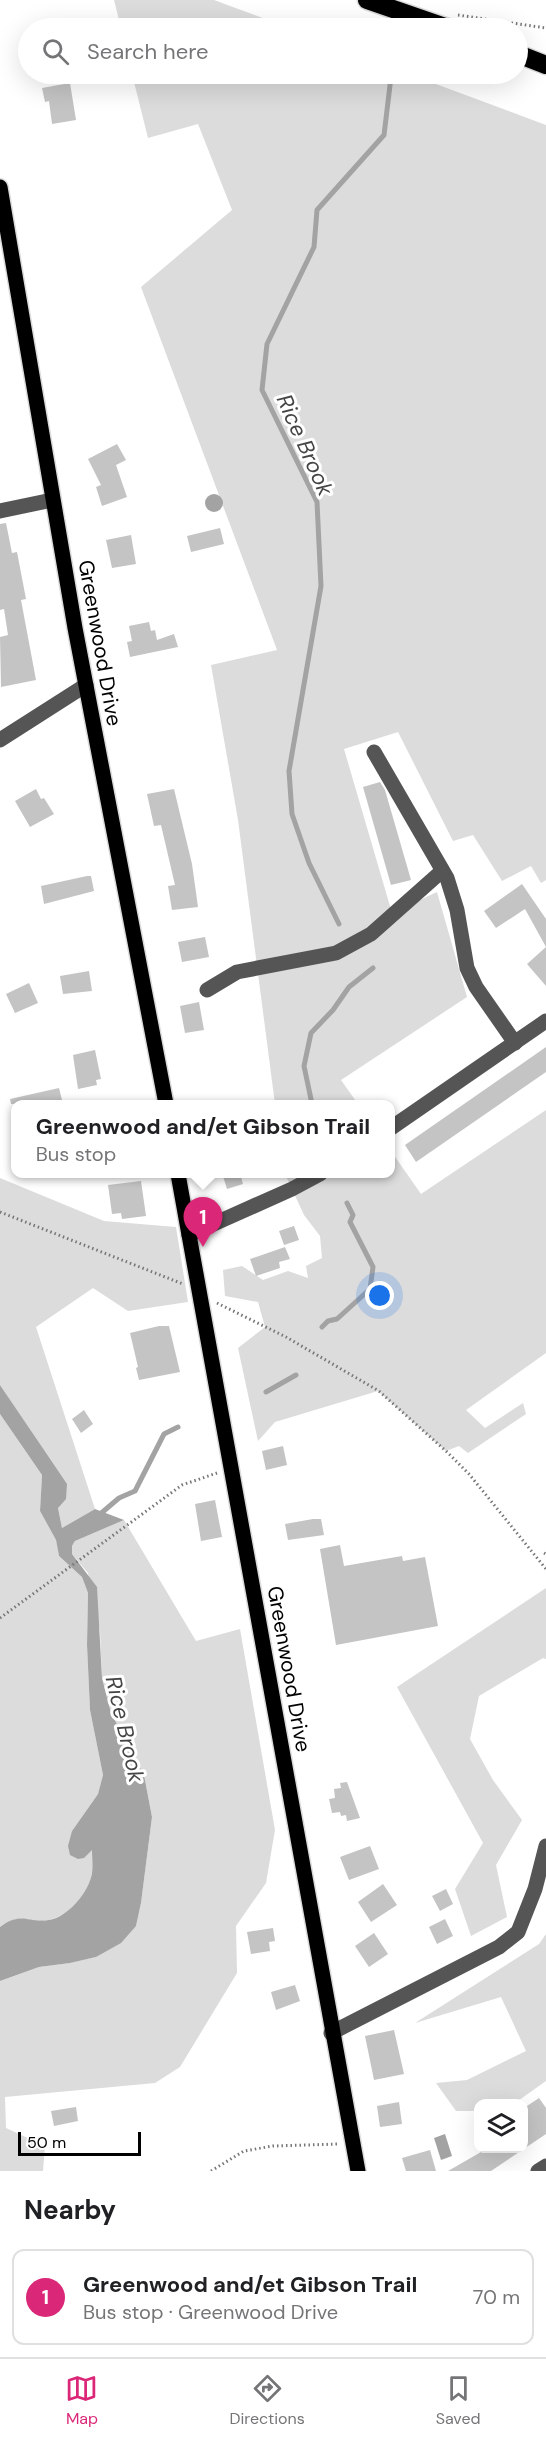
<!DOCTYPE html>
<html lang="en">
<head>
<meta charset="utf-8">
<style>
	:root { --surface:#fff; --page:#f2f2f2; --text:#202124; --muted:#757577; --line:#e0e0e0; --accent:#db2777 }
	body { margin:0; font-family:"DM Sans",sans-serif; background:var(--page); color:var(--text) }
	.controls { position:absolute; right:18px; bottom:18px; display:grid; overflow:hidden; border-radius:12px; box-shadow:0 6px 24px #0002 }
	.controls button { width:54px; height:54px; display:grid; place-items:center; padding:0; border:0; border-bottom:2px solid var(--line); background:var(--surface); color:var(--text); font:30px sans-serif }
	.scale { position:absolute; left:18px; bottom:15px; width:123px; box-sizing:border-box; padding-left:6px; border:3px solid #000; border-top:0; font-size:16px; line-height:21px; white-space:nowrap; color:#000; -webkit-text-stroke:4px #fff; paint-order:stroke }
	.you { position:absolute; left:380px; top:1296px; width:21px; height:21px; margin:-15px; border:4px solid #fff; border-radius:50%; background:#1a73e8; box-shadow:0 0 0 9px #1a73e833 }
	.badge { display:grid; place-items:center; width:39px; height:39px; border-radius:50%; background:var(--accent); color:#fff; font-size:20px; font-weight:700 }
	.pin { position:absolute; translate:-50% -50px; filter:drop-shadow(0 2px 3px #0008) }
	.pin::after { content:''; position:absolute; top:32px; width:21px; height:18px; background:inherit; clip-path:polygon(0 0,100% 0,50% 100%) }
	.popup { position:absolute; left:11px; top:1100px; width:384px; height:78px; box-sizing:border-box; display:grid; place-content:center; border-radius:12px; background:var(--surface); filter:drop-shadow(0 2px 4px #0005); font-size:20px; white-space:nowrap; color:var(--muted) }
	.popup b { font-size:22px; color:var(--text) }
	.popup::after { content:''; position:absolute; left:50%; top:100%; margin-left:-12px; border:12px solid transparent; border-top-color:var(--surface) }
	.list { margin:0; padding:0; list-style:none }
	h2 { display:flex; justify-content:space-between; align-items:center; height:78px; margin:0; padding:0 24px; font-size:26px }
	h2 small { font-size:20px; font-weight:400; color:var(--muted) }
	.list li { display:grid; grid-template-columns:39px 1fr auto; gap:18px; align-items:center; box-sizing:border-box; height:96px; margin:0 12px 12px; padding:0 12px; border:2px solid var(--line); border-radius:12px }
	.list b { display:block; font-size:22px; white-space:nowrap }
	.list p { margin:0; font-size:20px; white-space:nowrap; color:var(--muted) }
	.list em { font-size:20px; font-style:normal; color:var(--muted) }
	.icon { flex:none; width:33px; height:33px; fill:none; stroke:currentColor; stroke-width:2; stroke-linecap:round; stroke-linejoin:round }
	.map { position:relative; flex:none; width:546px; height:2171px; overflow:hidden }
	.search { position:absolute; background:var(--surface); box-shadow:0 6px 24px #0002; left:18px; right:18px; top:18px; height:66px; display:flex; align-items:center; gap:15px; box-sizing:border-box; padding:0 21px; border-radius:33px; color:var(--muted); font-size:22px }
	.sheet { height:186px; background:var(--surface) }
	nav { display:flex; justify-content:space-around; align-items:center; box-sizing:border-box; height:84px; border-top:2px solid var(--line); background:var(--surface); font-size:16px; color:var(--muted) }
	nav a { display:grid; justify-items:center; gap:3px }
	nav .on { color:var(--accent) }
	.map>svg:first-child { display:block }
</style>
</head>
<body>
<div class="map">
<svg width="546" height="2171" viewBox="0 0 546 2171">
	<rect width="100%" height="100%" fill="#fff"/>
	<g fill="#dcdcdc">
		<polygon points="114,0 214,0 290,28 121,28"/>
		<polygon points="132,74 409,74 546,125 546,880 541,883 531,866 502,881 473,835 453,841 398,732 344,749 392,913 437,892 467,997 341,1080 358,1104 275,1104 238,820 211,665 277,650 141,287 232,210 198,124 148,138"/>
		<polygon points="546,1110 546,1353 466,1410 485,1428 523,1403 526,1414 468,1453 459,1446 446,1451 378,1391 275,1422 258,1441 238,1348 265,1327 258,1302 225,1296 223,1270 242,1266 263,1280 288,1271 308,1278 306,1266 322,1258 320,1236 304,1215 285,1174 391,1174 391,1151 421,1194"/>
		<polygon points="0,1178 104,1221 176,1227 188,1302 128,1311 93,1288 36,1327 95,1509 62,1528 58,1508 66,1484 0,1385"/>
		<path d="M0 1414 42 1475 40 1511 56 1540 59 1556 82 1577 88 1593 87 1645 90 1710 103 1775 98 1794 72 1831 92 1848C92 1856 93 1865 92 1872 90 1891 69 1916 49 1920 28 1924 22 1911 0 1927Z"/>
		<polygon points="124,1520 196,1641 240,1629 275,1830 266,1883 236,1926 237,1973 180,2067 155,2083 5,2097 6,2128 45,2146 43,2171 0,2171 0,1981 39,1967 69,1963 96,1957 136,1926 141,1903 152,1817 144,1775 111,1713 102,1678 100,1631 88,1573 72,1554 72,1546 75,1541"/>
		<polygon points="546,1588 546,1659 543,1658 479,1696 470,1739 493,1780 522,1820 496,1865 507,1917 471,1936 455,1889 483,1843 397,1687"/>
		<polygon points="546,1934 546,2081 515,2103 478,2104 478,2111 456,2111 436,2083 467,2080 526,2051 501,1997 415,2023 539,1944"/>
	</g>
	<g fill="#a3a3a3">
		<circle cx="214" cy="503" r="9"/>
		<path d="M0 1385 67 1484 66 1499 58 1508 62 1528 95 1509 124 1520 75 1541 72 1546V1554L97 1587 102 1678 111 1713 144 1775 152 1817 141 1903 136 1926 121 1943 96 1957 70 1963 39 1967 0 1981V1927C21 1911 27 1923 49 1920 68 1917 89 1892 92 1873 93 1866 92 1857 92 1850L84 1858 78 1859 70 1855 68 1846 72 1831 98 1794 103 1775 90 1710 87 1645 88 1593 82 1577 59 1556 56 1540 40 1511 42 1475 0 1414Z"/>
		<polygon points="445,2134 452,2156 441,2160 434,2138"/>
	</g>
	<g fill="none" stroke-linecap="round" stroke-linejoin="round">
		<g stroke="#a3a3a3" stroke-width="5">
			<polyline points="339,924 309,863 292,814 289,771 321,586 317,502 262,390 267,344 314,247 317,210 384,135 391,77"/>
			<polyline points="312,1104 304,1066 311,1033 333,1010 349,987 373,968"/>
			<polyline points="322,1327 328,1321 337,1319 370,1289 373,1267 350,1222 353,1215 347,1203"/>
			<polyline points="266,1392 296,1375"/>
			<polyline points="99,1515 119,1498 135,1491 164,1434 178,1427"/>
		</g>
	</g>
	<g fill="#c4c4c4">
		<polygon points="70,83 76,120 52,124 49,101 45,102 42,88"/>
		<polygon points="117,444 126,460 116,465 127,497 102,506 96,487 101,485 88,459"/>
		<polygon points="6,523 12,553 17,552 26,599 21,600 36,680 1,687 0,637 8,635 4,609 0,610 0,524"/>
		<polygon points="220,528 224,544 191,552 187,536"/>
		<polygon points="131,535 136,564 112,568 106,540"/>
		<polygon points="149,622 151,631 155,630 157,640 174,634 178,647 130,657 127,642 132,641 129,626"/>
		<polygon points="380,782 385,790 411,880 391,885 363,787"/>
		<polygon points="36,789 41,799 44,798 54,814 30,827 15,801"/>
		<polygon points="174,789 192,864 198,907 172,910 168,886 175,885 161,825 154,826 147,794"/>
		<polygon points="87,876 91,876 94,891 44,904 41,886"/>
		<polygon points="522,884 546,919 546,947 525,909 496,928 484,911"/>
		<polygon points="205,937 209,957 182,962 178,942"/>
		<polygon points="546,947 546,986 527,964"/>
		<polygon points="89,971 92,991 63,994 60,976"/>
		<polygon points="29,983 38,1003 15,1013 6,994"/>
		<polygon points="199,1002 204,1030 185,1033 180,1006"/>
		<polygon points="546,1047 546,1072 416,1162 405,1145"/>
		<polygon points="95,1050 101,1079 96,1080 97,1085 78,1089 73,1055"/>
		<polygon points="59,1088 63,1104 11,1104 10,1099"/>
		<polygon points="222,1173 240,1173 243,1184 227,1189"/>
		<polygon points="141,1181 146,1216 122,1219 121,1213 112,1214 108,1185"/>
		<polygon points="294,1226 299,1240 284,1245 279,1231"/>
		<polygon points="285,1247 290,1259 279,1262 280,1268 256,1276 250,1259"/>
		<polygon points="159,1326 169,1326 180,1372 139,1380 136,1368 138,1367 130,1333"/>
		<polygon points="84,1410 93,1424 81,1433 72,1419"/>
		<polygon points="283,1446 287,1465 266,1470 262,1451"/>
		<polygon points="215,1500 222,1537 201,1541 195,1504"/>
		<polygon points="313,1519 321,1519 324,1535 288,1540 285,1524"/>
		<polygon points="340,1545 344,1566 402,1556 403,1561 425,1557 438,1626 336,1645 320,1549"/>
		<polygon points="347,1782 360,1818 347,1821 346,1815 341,1816 340,1812 332,1813 329,1799 335,1798 334,1789 341,1788 340,1783"/>
		<polygon points="370,1846 379,1869 349,1880 340,1857"/>
		<polygon points="383,1884 397,1905 371,1922 358,1902"/>
		<polygon points="446,1889 453,1904 440,1911 432,1896"/>
		<polygon points="445,1919 453,1936 437,1944 429,1927"/>
		<polygon points="273,1928 275,1941 269,1942 270,1951 251,1954 247,1932"/>
		<polygon points="374,1933 388,1954 369,1967 355,1946"/>
		<polygon points="295,1985 300,2001 276,2010 271,1992"/>
		<polygon points="394,2030 404,2074 374,2080 365,2036"/>
		<polygon points="539,2098 546,2108 546,2134 491,2171 448,2171 488,2148 524,2148 524,2108"/>
		<polygon points="399,2102 402,2124 380,2127 377,2106"/>
		<polygon points="76,2107 78,2121 54,2126 51,2111"/>
		<polygon points="430,2150 436,2171 406,2171 402,2158"/>
	</g>
	<g fill="none" stroke-linecap="round" stroke-linejoin="round">
		<g stroke="#dbdbdb" stroke-width="18">
			<g id="major">
				<polyline points="0,187 75,628 166,1104"/>
				<polyline points="178,1174 358,2171"/>
			</g>
		</g>
		<g stroke="#dbdbdb" stroke-width="21">
			<g id="highway">
				<polyline points="367,0 448,28"/>
				<polyline points="518,54 546,65"/>
			</g>
		</g>
		<g stroke="#777" stroke-width="3" stroke-dasharray="1.5 3" stroke-linecap="butt">
			<polyline points="458,15 546,28"/>
			<polyline points="0,1212 183,1284"/>
			<polyline points="217,1303 286,1337 379,1391 446,1451 469,1474 546,1569"/>
			<polyline points="544,1553 546,1554"/>
			<polyline points="0,1618 182,1485 217,1473"/>
			<polyline points="211,2171 244,2151 273,2146 339,2144"/>
		</g>
		<g stroke="#555" stroke-width="15">
			<polyline points="0,511 52,500"/>
			<polyline points="0,740 86,685"/>
			<polyline points="374,752 447,878 457,910 467,968 476,987 515,1043"/>
			<polyline points="207,990 237,972 336,953 371,934 442,871"/>
			<polyline points="391,1128 546,1021"/>
			<polyline points="189,1235 292,1189 320,1174"/>
			<polyline points="331,2033 499,1947 518,1932 535,1889 546,1846"/>
			<polyline points="538,2171 546,2166"/>
		</g>
		<use href="#major" stroke="#000" stroke-width="15"/>
		<use href="#highway" stroke="#000" stroke-width="18"/>
	</g>
	<g text-anchor="middle" dominant-baseline="central" stroke-width="6" stroke-linejoin="round" paint-order="stroke">
		<g font-size="21" fill="#000" stroke="#fff">
			<text transform="translate(100 643) rotate(80)">Greenwood Drive</text>
			<text transform="translate(289 1669) rotate(80)">Greenwood Drive</text>
		</g>
		<g font-size="22" font-style="italic" fill="#444" stroke="#fff">
			<text transform="translate(305 445) rotate(66)">Rice Brook</text>
			<text transform="translate(125 1729) rotate(77)">Rice Brook</text>
		</g>
	</g>
</svg>
<div class="controls">
<button><svg class="icon" aria-label="layers" viewBox="0 0 24 24"><path d="M12 4l9 5-9 5-9-5zM3 14l9 5 9-5"/></svg></button>
</div>
<div class="scale">50 m</div>
<div class="you"></div>
<div class="pin badge" style="left:203px;top:1247px">1</div>
<div class="popup"><b>Greenwood and/et Gibson Trail</b>Bus stop</div>
<div class="search"><svg class="icon" aria-label="search" viewBox="0 0 24 24"><circle cx="10" cy="10" r="6"/><path d="M15 15l6 6"/></svg>Search here</div>
</div>
<section class="sheet">
<h2>Nearby<small></small></h2>
<ul class="list">
<li><span class="badge">1</span><div><b>Greenwood and/et Gibson Trail</b><p>Bus stop · Greenwood Drive</p></div><em>70 m</em></li>
</ul>
</section>
<nav>
<a class="on"><svg class="icon" aria-label="map" viewBox="0 0 24 24"><path d="M3 6l6-2 6 2 6-2v14l-6 2-6-2-6 2zM9 4v14M15 6v14"/></svg>Map</a>
<a><svg class="icon" aria-label="directions" viewBox="0 0 24 24"><path d="M12 3l9 9-9 9-9-9zM9 14v-3h6M13 9l2 2-2 2"/></svg>Directions</a>
<a><svg class="icon" aria-label="saved" viewBox="0 0 24 24"><path d="M7 4h10v16l-5-4-5 4z"/></svg>Saved</a>
</nav>
</body>
</html>
